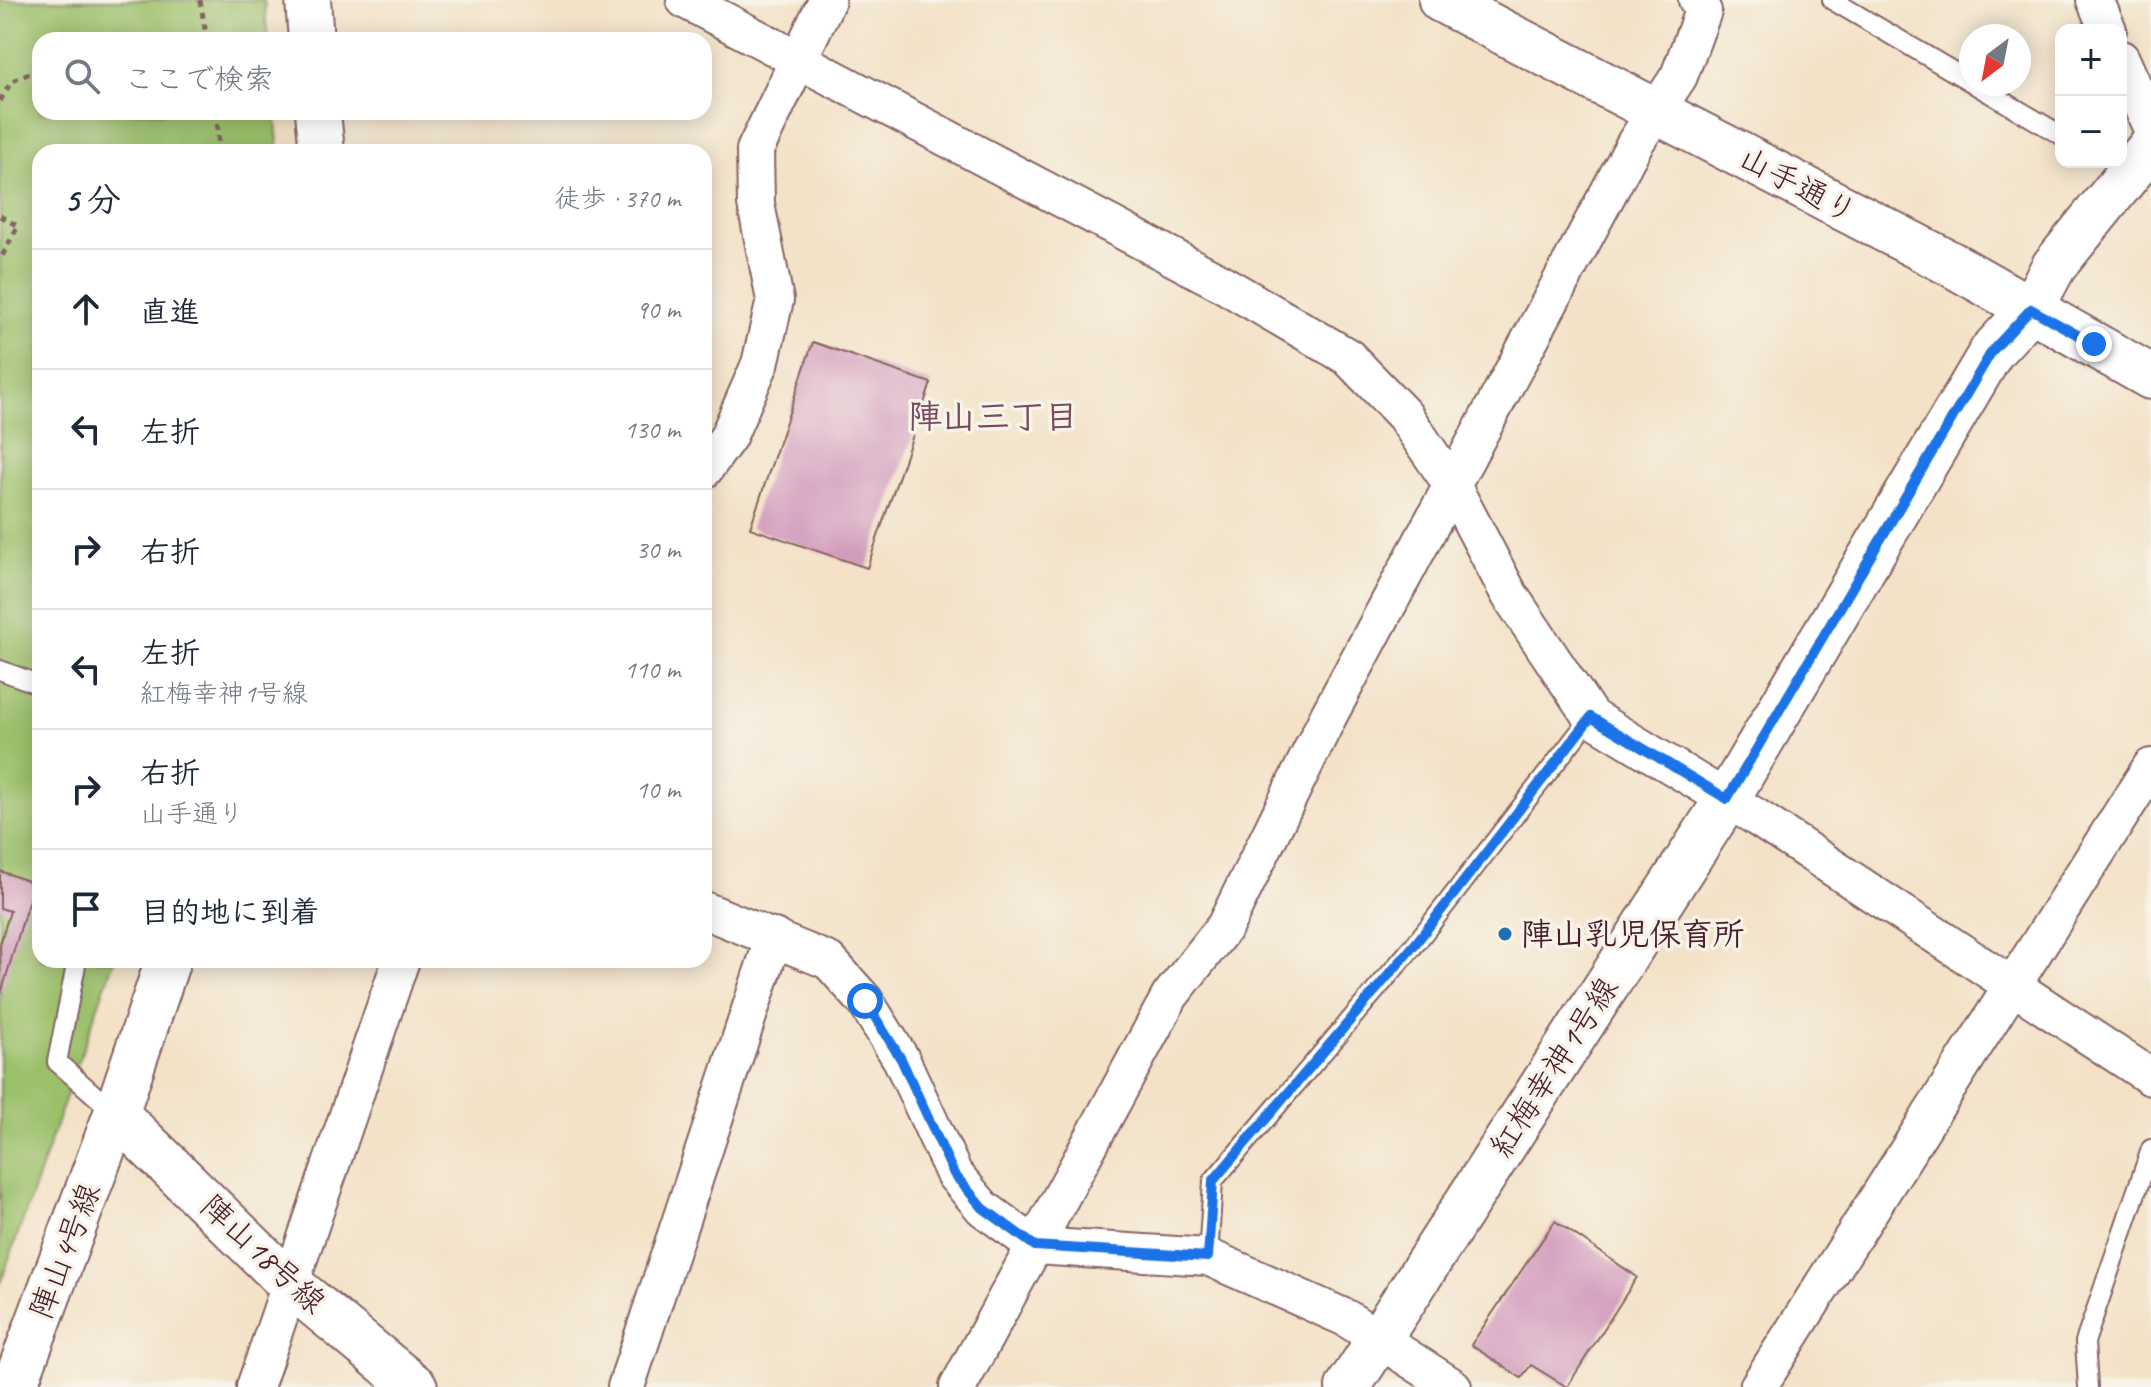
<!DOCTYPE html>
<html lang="ja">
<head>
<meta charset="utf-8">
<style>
	:root { --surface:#fff; --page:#f6f6f7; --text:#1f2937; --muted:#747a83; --line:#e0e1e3 }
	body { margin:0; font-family:Caveat,"Klee One",sans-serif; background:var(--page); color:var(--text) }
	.controls { position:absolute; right:24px; top:24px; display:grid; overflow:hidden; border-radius:16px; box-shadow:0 4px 20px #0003 }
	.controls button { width:72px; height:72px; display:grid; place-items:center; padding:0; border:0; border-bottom:2px solid var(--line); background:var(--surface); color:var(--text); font:40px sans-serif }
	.compass { position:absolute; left:1959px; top:24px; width:72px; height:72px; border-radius:50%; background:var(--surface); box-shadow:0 4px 20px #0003; rotate:212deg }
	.stop { position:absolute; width:24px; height:24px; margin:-18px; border:6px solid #1a73e8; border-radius:50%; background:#fff }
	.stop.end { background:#1a73e8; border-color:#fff; box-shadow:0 2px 8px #0008 }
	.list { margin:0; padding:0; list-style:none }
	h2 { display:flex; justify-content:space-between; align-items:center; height:104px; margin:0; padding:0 32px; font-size:34px }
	h2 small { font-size:26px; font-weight:400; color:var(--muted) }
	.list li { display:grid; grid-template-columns:52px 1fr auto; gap:24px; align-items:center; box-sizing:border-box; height:120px; padding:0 32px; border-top:2px solid var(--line) }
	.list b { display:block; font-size:30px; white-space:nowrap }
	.list p { margin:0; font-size:26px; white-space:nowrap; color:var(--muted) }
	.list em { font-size:26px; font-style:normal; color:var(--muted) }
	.icon { flex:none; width:44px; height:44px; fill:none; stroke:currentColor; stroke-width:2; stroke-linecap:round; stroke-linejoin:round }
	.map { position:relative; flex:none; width:2151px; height:1387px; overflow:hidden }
	.search { position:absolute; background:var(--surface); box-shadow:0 4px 20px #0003; left:32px; top:32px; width:680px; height:88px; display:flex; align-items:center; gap:20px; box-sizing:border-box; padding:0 28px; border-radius:24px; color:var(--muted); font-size:30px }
	.panel { position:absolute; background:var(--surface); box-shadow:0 4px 20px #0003; left:32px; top:144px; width:680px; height:824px; border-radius:24px }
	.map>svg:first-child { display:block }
</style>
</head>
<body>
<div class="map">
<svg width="2151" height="1387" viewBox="0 0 2151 1387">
	<rect width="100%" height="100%" fill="#f7f3e8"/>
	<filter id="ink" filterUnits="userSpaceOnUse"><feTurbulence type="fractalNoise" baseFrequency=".0125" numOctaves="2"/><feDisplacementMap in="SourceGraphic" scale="16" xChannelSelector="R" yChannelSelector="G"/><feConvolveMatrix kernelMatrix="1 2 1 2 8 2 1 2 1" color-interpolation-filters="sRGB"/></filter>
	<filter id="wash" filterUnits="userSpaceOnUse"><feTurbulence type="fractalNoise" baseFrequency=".006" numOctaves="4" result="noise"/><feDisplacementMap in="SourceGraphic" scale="32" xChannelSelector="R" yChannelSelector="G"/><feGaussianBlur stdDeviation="1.8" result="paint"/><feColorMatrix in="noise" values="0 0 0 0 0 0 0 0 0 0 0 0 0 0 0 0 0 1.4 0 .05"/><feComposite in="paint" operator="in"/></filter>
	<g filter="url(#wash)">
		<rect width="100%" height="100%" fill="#f3e2c7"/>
		<polygon fill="#9bc06b" stroke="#72704b" stroke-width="2" points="0,0 264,0 268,40 40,40 40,112 275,112 279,152 40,152 40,960 114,960 0,1285"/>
		<g id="blocks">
			<g fill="#d39cbd">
				<polygon points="813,342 931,383 867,568 750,528"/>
				<polygon points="0,871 34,883 1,994 0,944 10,911 0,908"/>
				<polygon points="1555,1221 1637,1277 1567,1387 1531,1365 1521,1378 1471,1345"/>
			</g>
		</g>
	</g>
	<g filter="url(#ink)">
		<use href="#blocks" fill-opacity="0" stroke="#856362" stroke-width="2"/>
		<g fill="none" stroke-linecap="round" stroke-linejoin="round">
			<g stroke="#856362" stroke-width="22">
				<g id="service">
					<polyline points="1832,0 1971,82"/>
					<polyline points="1974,84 2061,135"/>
					<polyline points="0,670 40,685"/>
					<polyline points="77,960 57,1062 115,1113"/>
					<polyline points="1208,1257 1213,1181 1416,943 1591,717"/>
					<polyline points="2088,1387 2085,1342 2151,1149"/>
				</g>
			</g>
			<g stroke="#856362" stroke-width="40">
				<g id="minor">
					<polyline points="685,0 1216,280 1348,357 1404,415 1452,485 1509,594 1591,717 1756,817 2151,1077"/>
					<polyline points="2095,0 2108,30"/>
					<polyline points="2121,59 2151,127"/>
					<polyline points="704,470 728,437 760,364 775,300 756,204 755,150 827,0"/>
					<polyline points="704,910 829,961 865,1001 901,1059 954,1174 983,1208 1035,1246 1208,1257 1346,1318 1453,1387"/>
					<polyline points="255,1387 401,960"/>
					<polyline points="626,1387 774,937"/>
					<polyline points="958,1387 1170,996 1225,926 1329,715 1635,143 1679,76 1703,11 1697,0"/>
					<polyline points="1758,1387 2151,767"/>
				</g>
			</g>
			<g stroke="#856362" stroke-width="48">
				<g id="tertiary">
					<polyline points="308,0 311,40"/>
					<polyline points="1441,0 1953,265 2151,377"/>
					<polyline points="318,112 322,152"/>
					<polyline points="116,1114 291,1285 415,1387"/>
					<polyline points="14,1387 116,1114 168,960"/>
					<polyline points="1348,1387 1727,799 1992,351 2031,309 2054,266 2151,146"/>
				</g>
			</g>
			<g stroke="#856362" stroke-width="5" stroke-dasharray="6 6" stroke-linecap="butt">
				<polyline points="200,0 207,40"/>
				<polyline points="0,101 11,82 40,68"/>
				<polyline points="217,112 219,152"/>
				<polyline points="0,216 18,226 0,260"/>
			</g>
			<use href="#service" stroke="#fff" stroke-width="18"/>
			<use href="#minor" stroke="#fff" stroke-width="36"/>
			<use href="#tertiary" stroke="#fff" stroke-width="44"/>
		</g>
	</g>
	<g fill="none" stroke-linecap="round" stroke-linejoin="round" filter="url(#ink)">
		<polyline stroke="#1a73e8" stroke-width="10" points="865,1001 901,1059 954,1174 983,1208 1035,1246 1208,1257 1213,1181 1416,943 1591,717 1727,799 1992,351 2031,309 2094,344"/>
	</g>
	<circle fill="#1f6fb2" stroke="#f7f3e8" stroke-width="3" cx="1505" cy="934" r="8"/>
	<g text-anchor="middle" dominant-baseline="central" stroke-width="7" stroke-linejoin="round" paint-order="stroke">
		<g font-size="32" fill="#4a1f2b" stroke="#f7f3e8">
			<text transform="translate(1798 185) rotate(28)">山手通り</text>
			<text transform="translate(1554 1067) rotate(-57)">紅梅幸神1号線</text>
			<text transform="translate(65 1251) rotate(-69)">陣山4号線</text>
			<text transform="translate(263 1254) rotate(43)">陣山18号線</text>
		</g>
		<g font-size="32" font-weight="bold" fill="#4a1f2b" stroke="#f7f3e8" text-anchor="start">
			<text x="1521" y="934">陣山乳児保育所</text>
		</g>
		<g font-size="34" font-weight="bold" fill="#7a4b5e" stroke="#f7f3e8">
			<text x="993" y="416">陣山三丁目</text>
		</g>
	</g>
</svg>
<div class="controls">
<button>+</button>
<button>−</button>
</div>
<svg class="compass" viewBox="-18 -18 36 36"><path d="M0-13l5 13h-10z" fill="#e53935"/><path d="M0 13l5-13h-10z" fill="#747a83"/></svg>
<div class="stop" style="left:865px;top:1001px"></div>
<div class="stop end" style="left:2094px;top:344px"></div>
<div class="search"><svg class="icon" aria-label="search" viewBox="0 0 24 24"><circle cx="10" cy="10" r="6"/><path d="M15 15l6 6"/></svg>ここで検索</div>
<section class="panel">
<h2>5 分<small>徒歩 · 370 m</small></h2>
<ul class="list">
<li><svg class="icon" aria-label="ahead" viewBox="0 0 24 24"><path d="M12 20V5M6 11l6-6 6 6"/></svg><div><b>直進</b></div><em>90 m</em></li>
<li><svg class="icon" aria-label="left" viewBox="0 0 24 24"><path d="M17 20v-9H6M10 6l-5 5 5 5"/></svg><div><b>左折</b></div><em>130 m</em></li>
<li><svg class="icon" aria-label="right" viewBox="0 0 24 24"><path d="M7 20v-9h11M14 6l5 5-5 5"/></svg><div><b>右折</b></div><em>30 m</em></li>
<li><svg class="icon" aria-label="left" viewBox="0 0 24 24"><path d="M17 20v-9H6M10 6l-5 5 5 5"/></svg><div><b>左折</b><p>紅梅幸神1号線</p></div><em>110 m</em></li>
<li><svg class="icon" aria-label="right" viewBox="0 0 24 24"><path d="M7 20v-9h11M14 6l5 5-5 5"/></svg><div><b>右折</b><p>山手通り</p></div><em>10 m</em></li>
<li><svg class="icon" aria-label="arrive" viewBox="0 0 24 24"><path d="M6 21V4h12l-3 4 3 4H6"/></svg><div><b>目的地に到着</b></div></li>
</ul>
</section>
</div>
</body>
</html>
